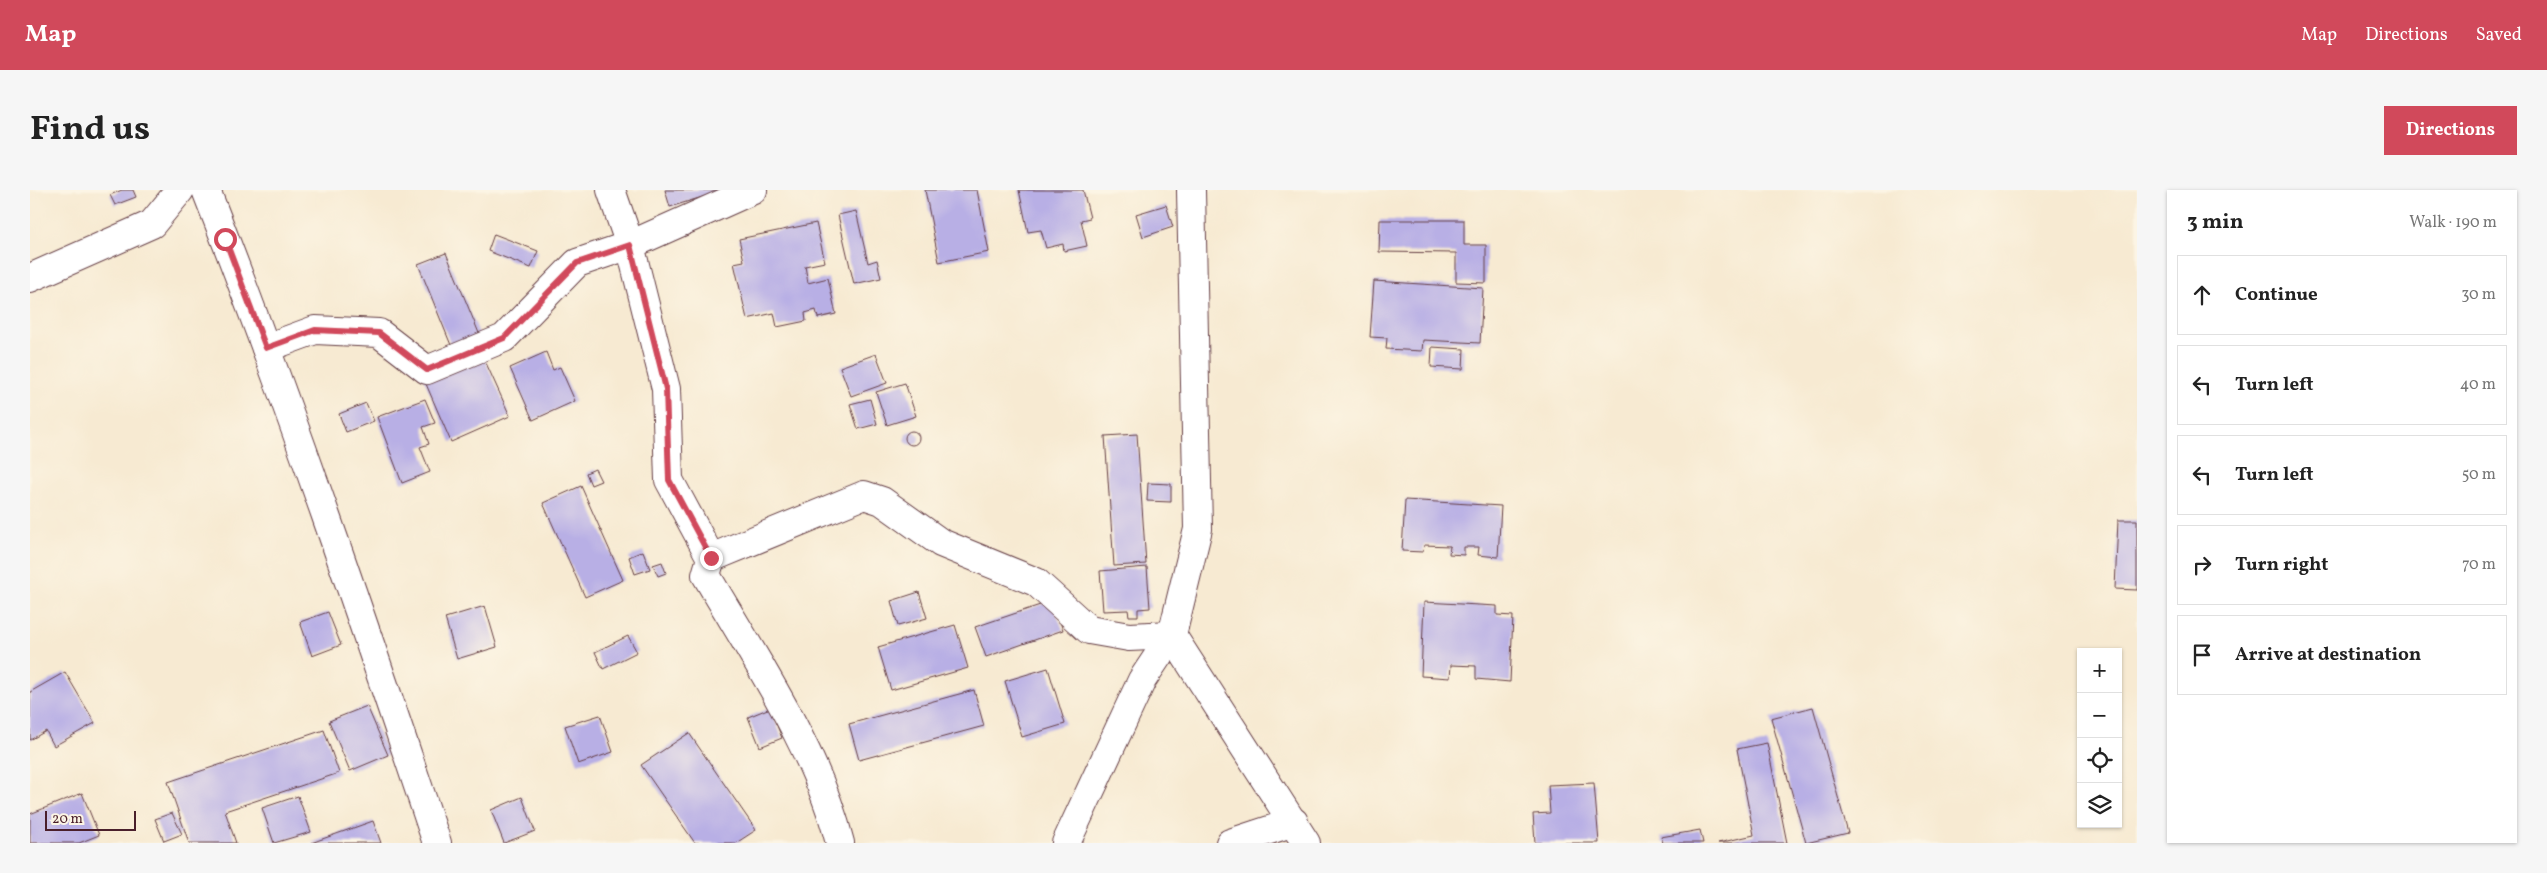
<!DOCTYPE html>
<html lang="en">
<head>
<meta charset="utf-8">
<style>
	:root { --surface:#fff; --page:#f6f6f6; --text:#222; --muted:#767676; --line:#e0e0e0; --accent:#d1495b }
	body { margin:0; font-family:Vollkorn,serif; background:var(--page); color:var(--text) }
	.controls { position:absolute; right:15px; bottom:15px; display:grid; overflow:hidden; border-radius:0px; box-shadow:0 1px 4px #0004 }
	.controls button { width:45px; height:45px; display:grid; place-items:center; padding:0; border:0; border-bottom:1px solid var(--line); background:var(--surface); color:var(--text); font:25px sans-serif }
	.scale { position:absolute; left:15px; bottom:12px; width:91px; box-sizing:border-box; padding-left:5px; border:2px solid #4a1f2b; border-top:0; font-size:14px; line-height:18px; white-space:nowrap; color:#4a1f2b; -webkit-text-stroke:4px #fcf5e5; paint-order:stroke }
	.stop { position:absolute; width:15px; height:15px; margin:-11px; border:4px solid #d1495b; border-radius:50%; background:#fff }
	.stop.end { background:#d1495b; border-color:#fff; box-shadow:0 1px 5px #0008 }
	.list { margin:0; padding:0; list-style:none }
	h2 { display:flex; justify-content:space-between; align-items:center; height:65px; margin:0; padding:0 20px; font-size:21px }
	h2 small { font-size:16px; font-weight:400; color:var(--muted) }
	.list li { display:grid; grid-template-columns:32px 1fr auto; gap:15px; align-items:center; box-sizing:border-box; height:80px; margin:0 10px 10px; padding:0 10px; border:1px solid var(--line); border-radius:0px }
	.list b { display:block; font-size:19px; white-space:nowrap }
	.list em { font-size:16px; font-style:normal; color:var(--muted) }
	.icon { flex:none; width:28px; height:28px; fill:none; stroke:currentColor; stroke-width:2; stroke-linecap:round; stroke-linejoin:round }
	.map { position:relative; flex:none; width:2107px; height:653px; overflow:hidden; border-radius:0px }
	header { display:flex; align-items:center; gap:30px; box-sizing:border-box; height:70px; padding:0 25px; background:var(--accent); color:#fff }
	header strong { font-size:24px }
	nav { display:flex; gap:28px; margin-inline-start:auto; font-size:18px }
	.intro { display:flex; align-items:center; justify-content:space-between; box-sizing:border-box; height:120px; padding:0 30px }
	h1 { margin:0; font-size:35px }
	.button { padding:12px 22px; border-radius:0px; background:var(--accent); color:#fff; font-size:18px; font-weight:700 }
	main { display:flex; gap:30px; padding:0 30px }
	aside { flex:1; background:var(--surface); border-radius:0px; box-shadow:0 1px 4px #0004 }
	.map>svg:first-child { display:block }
</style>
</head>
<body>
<header>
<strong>Map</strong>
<nav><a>Map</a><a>Directions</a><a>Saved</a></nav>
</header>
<div class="intro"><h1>Find us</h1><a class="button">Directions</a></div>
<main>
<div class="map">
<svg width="2107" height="653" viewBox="0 0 2107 653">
	<rect width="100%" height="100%" fill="#fcf5e5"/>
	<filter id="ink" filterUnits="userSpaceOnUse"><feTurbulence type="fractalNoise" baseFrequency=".02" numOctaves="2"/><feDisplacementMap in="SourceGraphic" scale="10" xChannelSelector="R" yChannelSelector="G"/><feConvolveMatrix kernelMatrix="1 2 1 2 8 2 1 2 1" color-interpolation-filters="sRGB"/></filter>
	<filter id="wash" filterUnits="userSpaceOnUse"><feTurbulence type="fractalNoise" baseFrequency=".0096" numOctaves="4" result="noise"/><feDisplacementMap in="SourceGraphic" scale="20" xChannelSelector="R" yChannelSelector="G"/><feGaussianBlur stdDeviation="1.12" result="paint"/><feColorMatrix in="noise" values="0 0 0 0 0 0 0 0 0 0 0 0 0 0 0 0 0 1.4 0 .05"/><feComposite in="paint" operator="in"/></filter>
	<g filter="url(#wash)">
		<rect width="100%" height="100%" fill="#f7ead2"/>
		<g id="blocks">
			<g fill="#b8afe5">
				<polygon points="92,0 103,0 106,7 85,15 80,5"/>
				<polygon points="635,0 695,0 640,17"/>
				<polygon points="895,0 947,0 959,62 909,72"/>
				<polygon points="989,0 1053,0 1060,28 1051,30 1057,56 1034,61 1033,54 1016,58 1011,40 998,42"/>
				<polygon points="1136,15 1143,37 1113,47 1106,24"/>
				<polygon points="826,21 838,73 847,70 851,88 824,94 808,25"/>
				<polygon points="1350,30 1434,30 1434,55 1456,55 1456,93 1426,92 1426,63 1349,62"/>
				<polygon points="786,33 795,72 775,76 778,93 798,88 806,124 788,128 786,120 775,123 776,131 747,137 744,123 717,129 704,73 714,71 709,49"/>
				<polygon points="464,44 508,61 501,78 458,61"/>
				<polygon points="416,63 453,153 425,165 388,74"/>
				<polygon points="1344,91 1453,98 1450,153 1393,150 1392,161 1356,159 1357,148 1340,147"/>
				<polygon points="1402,157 1434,159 1433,179 1401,177"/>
				<polygon points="451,162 480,226 421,252 393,187"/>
				<polygon points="516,162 523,180 530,177 545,211 503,230 480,178"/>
				<polygon points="846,164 857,193 821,206 810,177"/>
				<polygon points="875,193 886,226 857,235 846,202"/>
				<polygon points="395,209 405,233 393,237 399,254 390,257 400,282 372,293 347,227"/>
				<polygon points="840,209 847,234 828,239 820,214"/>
				<polygon points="336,213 344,231 316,242 309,224"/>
				<circle cx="882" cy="248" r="7"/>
				<polygon points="1107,244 1116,374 1084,376 1075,246"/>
				<polygon points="565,279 571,291 561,295 556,283"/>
				<polygon points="1118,293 1141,294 1141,312 1117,311"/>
				<polygon points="551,296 593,390 555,407 513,313"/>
				<polygon points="1375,310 1471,316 1468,367 1448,365 1449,357 1434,357 1434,365 1419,364 1420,356 1394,355 1393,362 1372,361"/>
				<polygon points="2088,330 2107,330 2107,400 2085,399"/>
				<polygon points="613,361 620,379 605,384 599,367"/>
				<polygon points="632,372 636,383 628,386 623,375"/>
				<polygon points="1117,377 1120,418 1108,419 1108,426 1099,426 1098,420 1073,421 1070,381"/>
				<polygon points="889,402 897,428 868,436 861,411"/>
				<polygon points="1022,411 1033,440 956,467 945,437"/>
				<polygon points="1394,412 1467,416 1467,425 1483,426 1480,492 1446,489 1446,476 1421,475 1420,488 1391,486"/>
				<polygon points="455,416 467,457 427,469 415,428"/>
				<polygon points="298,422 311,455 282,466 270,432"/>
				<polygon points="925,435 938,478 861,500 848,457"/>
				<polygon points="598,446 607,462 573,479 565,462"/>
				<polygon points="1018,478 1035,534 992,547 975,491"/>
				<polygon points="35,482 65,533 24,556 16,541 0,550 0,502"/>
				<polygon points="944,500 954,536 829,570 819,534"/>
				<polygon points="337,516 358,565 320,581 299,531"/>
				<polygon points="1783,517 1818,643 1776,653 1741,528"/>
				<polygon points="740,518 752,548 730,557 718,527"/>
				<polygon points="570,525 583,562 548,574 535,536"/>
				<polygon points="294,540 309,583 195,621 206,653 159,653 138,592"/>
				<polygon points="659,543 726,640 706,653 665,653 611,575"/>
				<polygon points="1737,553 1757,653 1688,653 1724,645 1707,559"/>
				<polygon points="1564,593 1569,653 1505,653 1503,624 1520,623 1518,595"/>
				<polygon points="52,603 69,645 49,653 0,653 0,624"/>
				<polygon points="268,606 281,642 244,653 232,618"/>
				<polygon points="492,607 505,641 474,653 461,620"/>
				<polygon points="142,623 152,644 134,651 125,629"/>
				<polygon points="343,631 351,653 281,653"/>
				<polygon points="1670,640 1673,653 1633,653 1631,647"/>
			</g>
		</g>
	</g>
	<g filter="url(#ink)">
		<use href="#blocks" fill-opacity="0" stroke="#643d44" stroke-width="1"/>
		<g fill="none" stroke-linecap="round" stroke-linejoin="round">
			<g stroke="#643d44" stroke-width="30">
				<g id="minor">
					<path d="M176 0C260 215 334 434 407 653"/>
					<path d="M581 0 600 55 636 199 639 290 681 368 676 385C725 469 786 558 810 653"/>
					<polyline points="0,88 122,34 150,0"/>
					<polyline points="236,158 285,140 349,143 397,180 474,148 547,73 600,55 723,0"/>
					<polyline points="681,368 834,305 852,311 911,353 1006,392 1059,440 1099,447 1142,445 1276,653"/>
					<polyline points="1036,653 1112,490 1142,445 1168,339 1161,0"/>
					<polyline points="1200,653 1264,632"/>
				</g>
			</g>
			<use href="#minor" stroke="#fff" stroke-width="28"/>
		</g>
	</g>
	<g fill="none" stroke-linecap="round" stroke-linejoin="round" filter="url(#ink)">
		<polyline stroke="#d1495b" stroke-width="6" points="195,49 236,158 285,140 349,143 397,180 474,148 547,73 600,55 636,199 639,290 681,368"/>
	</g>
</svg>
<div class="controls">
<button>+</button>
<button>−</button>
<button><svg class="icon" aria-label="locate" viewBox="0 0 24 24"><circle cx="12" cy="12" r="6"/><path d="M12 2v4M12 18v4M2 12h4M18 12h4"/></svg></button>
<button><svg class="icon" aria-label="layers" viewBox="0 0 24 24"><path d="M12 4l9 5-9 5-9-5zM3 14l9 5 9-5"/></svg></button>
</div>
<div class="scale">20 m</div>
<div class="stop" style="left:195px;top:49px"></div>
<div class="stop end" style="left:681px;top:368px"></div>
</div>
<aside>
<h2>3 min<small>Walk · 190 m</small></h2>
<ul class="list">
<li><svg class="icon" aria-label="ahead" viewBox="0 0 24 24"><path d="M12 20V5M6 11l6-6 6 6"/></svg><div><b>Continue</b></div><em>30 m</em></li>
<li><svg class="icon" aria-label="left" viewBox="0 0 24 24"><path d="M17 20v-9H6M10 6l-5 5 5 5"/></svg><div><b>Turn left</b></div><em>40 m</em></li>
<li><svg class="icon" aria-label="left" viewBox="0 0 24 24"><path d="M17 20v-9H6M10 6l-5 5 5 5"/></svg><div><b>Turn left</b></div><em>50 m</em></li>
<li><svg class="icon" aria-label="right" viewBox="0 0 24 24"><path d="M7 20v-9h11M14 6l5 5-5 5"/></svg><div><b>Turn right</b></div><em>70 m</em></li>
<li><svg class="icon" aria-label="arrive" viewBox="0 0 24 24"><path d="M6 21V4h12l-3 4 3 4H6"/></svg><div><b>Arrive at destination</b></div></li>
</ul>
</aside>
</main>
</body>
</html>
